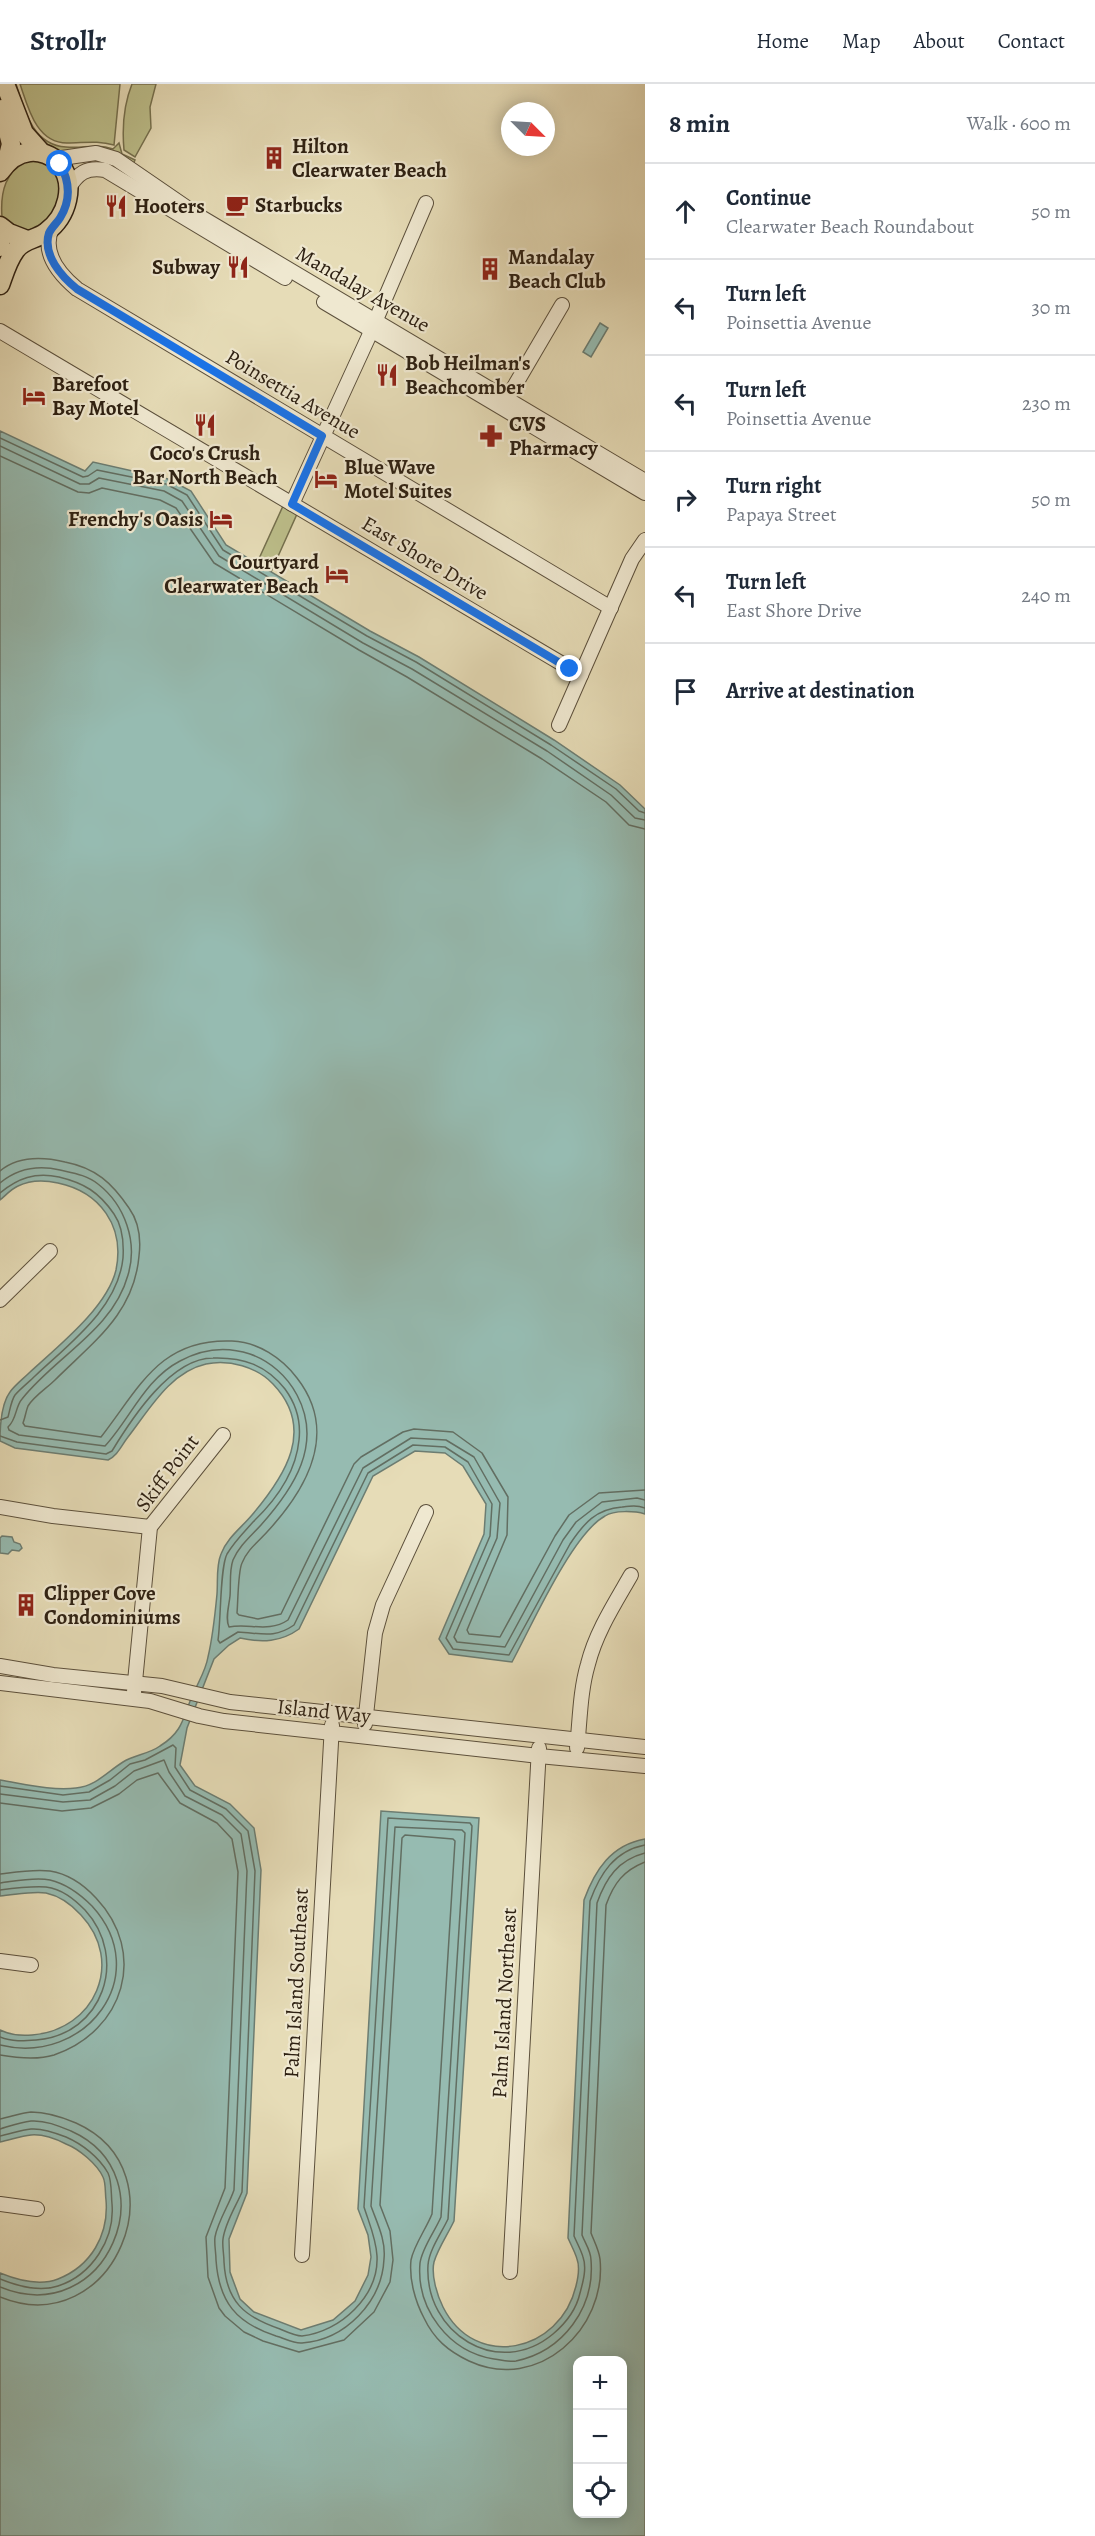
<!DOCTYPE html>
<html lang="en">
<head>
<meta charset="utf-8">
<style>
	:root { --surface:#fff; --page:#f6f6f7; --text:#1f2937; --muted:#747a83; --line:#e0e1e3 }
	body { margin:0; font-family:Alegreya,serif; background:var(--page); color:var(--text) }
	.controls { position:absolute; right:18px; bottom:18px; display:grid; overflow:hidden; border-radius:12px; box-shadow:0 3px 15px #0003 }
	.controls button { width:54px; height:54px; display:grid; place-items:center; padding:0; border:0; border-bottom:2px solid var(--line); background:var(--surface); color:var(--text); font:30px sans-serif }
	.compass { position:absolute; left:501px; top:18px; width:54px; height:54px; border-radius:50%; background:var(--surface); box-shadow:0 3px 15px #0003; rotate:114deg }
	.stop { position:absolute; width:18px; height:18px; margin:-14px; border:4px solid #1a73e8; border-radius:50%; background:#fff }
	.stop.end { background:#1a73e8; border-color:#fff; box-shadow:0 2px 6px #0008 }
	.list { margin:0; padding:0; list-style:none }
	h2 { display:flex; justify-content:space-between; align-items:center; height:78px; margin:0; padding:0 24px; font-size:26px }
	h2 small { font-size:20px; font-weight:400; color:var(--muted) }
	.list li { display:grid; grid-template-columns:39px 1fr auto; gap:18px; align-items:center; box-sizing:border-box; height:96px; padding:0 24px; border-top:2px solid var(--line) }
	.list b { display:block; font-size:22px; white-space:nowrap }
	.list p { margin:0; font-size:20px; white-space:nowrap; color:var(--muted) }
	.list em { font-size:20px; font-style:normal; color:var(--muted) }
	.icon { flex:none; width:33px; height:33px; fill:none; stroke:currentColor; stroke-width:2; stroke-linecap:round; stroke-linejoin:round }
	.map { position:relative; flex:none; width:645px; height:2452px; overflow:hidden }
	header { display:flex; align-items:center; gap:36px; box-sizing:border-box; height:84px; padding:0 30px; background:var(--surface); border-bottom:2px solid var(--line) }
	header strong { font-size:28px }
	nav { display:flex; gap:33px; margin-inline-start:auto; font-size:21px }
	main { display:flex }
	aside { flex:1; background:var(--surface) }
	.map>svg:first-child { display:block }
</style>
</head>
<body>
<header>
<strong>Strollr</strong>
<nav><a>Home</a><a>Map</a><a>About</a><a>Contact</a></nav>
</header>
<main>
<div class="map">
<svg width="645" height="2452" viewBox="0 0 645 2452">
	<rect width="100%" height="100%" fill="#e6dcb7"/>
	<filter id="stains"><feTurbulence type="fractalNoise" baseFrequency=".00333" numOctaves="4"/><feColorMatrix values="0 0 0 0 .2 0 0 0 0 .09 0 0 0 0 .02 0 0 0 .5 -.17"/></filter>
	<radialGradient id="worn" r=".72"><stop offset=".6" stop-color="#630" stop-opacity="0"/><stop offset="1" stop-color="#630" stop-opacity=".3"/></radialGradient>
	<g fill="#bcbe8a" stroke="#75704e" stroke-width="1.5">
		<path d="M10 0H16C24 25 32 61 66 63 83 65 94 59 113 65L119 59 122 70 135 76 133 81 57 70 35 55Z"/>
		<path d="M20 0H120L114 61C97 56 84 59 67 59 36 59 28 23 20 0Z"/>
		<path d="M132 0H156L150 23 151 44 135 73 124 66C122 44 124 20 132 0Z"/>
		<path d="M28 75 49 79C52 84 58 90 59 95 70 128 26 167 2 133 0 107 6 87 28 75Z"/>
		<polygon points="283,422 297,430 271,488 257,479"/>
	</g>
	<g fill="#96bbb1" stroke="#6c7d72" stroke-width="1.5" fill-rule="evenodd">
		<polygon points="600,239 608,244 591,273 583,268"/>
		<path d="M0 347 85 387 93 378 168 395 191 407 226 461 370 547 419 573 554 656 620 701 645 725V1430C635 1427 614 1426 605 1432 572 1450 531 1543 512 1578L449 1570 439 1555 484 1450 486 1420 463 1382 445 1369 415 1367 373 1392 299 1545C281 1558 262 1559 240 1554L229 1561 214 1575 187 1644 180 1681 195 1702 230 1720 254 1744 261 1786 247 2109 229 2155 230 2188 240 2215 254 2228 301 2246 333 2236 355 2217 368 2191 371 2173 368 2151 358 2125 381 1727 479 1734 454 2137C448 2150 438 2164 434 2178 431 2191 437 2211 443 2223 475 2287 560 2269 576 2202 578 2194 580 2183 577 2175 575 2168 571 2161 568 2154L584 1816C595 1786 611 1761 645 1755V2452H0V2189C17 2196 40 2202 58 2195 91 2182 109 2151 106 2116 105 2109 106 2099 103 2093 97 2080 79 2065 66 2060 56 2055 43 2050 31 2051 21 2052 10 2056 0 2058V1946C10 1951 21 1952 32 1951 95 1946 125 1878 81 1831 71 1820 60 1812 46 1809 31 1807 15 1811 0 1812V1696C25 1700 52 1707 76 1704 96 1702 107 1688 123 1678 134 1671 149 1670 160 1662 186 1646 183 1629 195 1606 200 1595 206 1585 208 1573 213 1552 215 1531 217 1510 218 1496 216 1482 221 1470 227 1454 241 1444 252 1431 285 1392 316 1345 273 1300 257 1283 229 1275 206 1280 170 1288 149 1326 128 1353 121 1362 118 1371 108 1376L15 1364 0 1357C0 1342 1 1320 10 1308 15 1301 23 1295 29 1289 57 1263 107 1224 116 1186 125 1142 100 1108 58 1099 45 1096 30 1096 18 1102 11 1105 5 1112 0 1116ZM578 2276H622V2430H578Z"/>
		<polygon points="2,1452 12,1453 14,1458 20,1460 22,1464 19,1467 12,1466 8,1470 0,1469 0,1454"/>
	</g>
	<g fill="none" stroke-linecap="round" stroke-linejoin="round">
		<g stroke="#626e62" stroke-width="1.5">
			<polyline points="0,354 83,393 88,392 97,386 166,400 187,411 223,466 367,552 416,578 551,661 616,705 639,727 645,729"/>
			<polyline points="0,362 80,400 89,400 99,394 164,407 182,417 219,472 363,559 412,585 547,667 611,711 635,734 645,736"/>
			<polyline points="0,372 78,408 89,409 102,404 160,416 176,424 214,479 359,566 407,593 542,675 606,718 629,741 645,745"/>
			<path d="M0 1087C18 1072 44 1073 65 1078 96 1084 112 1099 129 1124 139 1138 141 1156 139 1172 134 1230 93 1258 55 1296 47 1304 34 1312 28 1322 26 1327 25 1334 23 1339L25 1342 101 1353C140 1303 160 1254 232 1257 258 1258 282 1274 297 1294 339 1348 307 1405 267 1448 258 1458 247 1466 242 1479 238 1487 238 1518 237 1529L239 1531 258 1535 281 1530 354 1380 361 1373 403 1348 414 1345 453 1348 482 1369 508 1413 507 1451 467 1546 469 1550 500 1553 555 1452 569 1431 599 1409 645 1406"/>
			<path d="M0 1099C18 1084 38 1081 60 1086 73 1089 87 1091 98 1100 125 1121 138 1158 128 1191 113 1246 56 1272 22 1315 15 1323 17 1335 8 1343L9 1346 19 1351 105 1362C130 1335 145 1295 180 1277 202 1265 226 1262 250 1270 270 1277 287 1292 297 1311 323 1360 294 1404 261 1441 251 1452 239 1462 233 1476 229 1487 231 1501 230 1512 229 1522 225 1535 229 1543 249 1539 269 1549 288 1536L363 1384 411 1354 446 1356 474 1373 500 1419 497 1454 454 1553 457 1558 505 1563 563 1456 576 1438 602 1418 637 1414 645 1416"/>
			<path d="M0 1109C18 1094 35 1088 59 1093 84 1099 99 1108 114 1130 123 1143 124 1158 123 1174 118 1224 70 1259 35 1292 29 1298 21 1304 15 1311 11 1317 10 1326 8 1333L0 1336"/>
			<path d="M0 1352 17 1358 106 1370 112 1367C132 1334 171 1274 213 1274 243 1273 266 1281 285 1305 296 1320 301 1338 299 1356 296 1388 276 1416 253 1438 244 1448 234 1458 227 1470 220 1483 221 1536 218 1556L220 1559 238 1548C261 1549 274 1555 294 1541L368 1389 413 1361 445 1363 468 1378 492 1420 490 1452 446 1554 453 1565 509 1571 570 1460C584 1439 596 1425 622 1423 630 1422 637 1421 645 1424"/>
			<path d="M0 1702 63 1711 89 1708 110 1696 130 1680 145 1676 173 1661 176 1664 175 1683 190 1706 226 1725 248 1747 255 1787 242 2108C236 2122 225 2139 223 2155 222 2162 224 2170 224 2178 226 2217 244 2233 280 2245 287 2248 296 2252 302 2252 340 2248 379 2212 377 2172 376 2154 369 2139 364 2123L388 1734 470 1739 472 1742 448 2135C442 2148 429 2166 428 2181 424 2249 498 2296 553 2250 566 2239 576 2227 580 2209 583 2198 587 2184 583 2173 581 2166 577 2159 574 2152L590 1817C600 1790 614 1767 645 1761"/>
			<path d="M0 1710 63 1718 90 1716 115 1702 134 1687 164 1676 169 1688 185 1712 222 1731 241 1750 247 1787 234 2106C229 2121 218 2137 215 2153 214 2160 216 2168 216 2176 219 2218 236 2239 276 2252 284 2254 294 2260 302 2259 345 2256 382 2218 384 2175 386 2156 377 2139 371 2122L395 1743 462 1746 465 1749 441 2133C435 2147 422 2164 420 2179 416 2225 449 2268 494 2275 501 2276 509 2278 516 2277 563 2267 595 2224 591 2176 591 2167 585 2159 582 2151L597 1819C606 1794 618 1776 645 1769"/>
			<path d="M0 1719 62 1727 91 1724 119 1710 137 1696 158 1689 180 1719 217 1739 232 1755 238 1788 225 2104 206 2153 208 2193 219 2224 225 2232 244 2248 263 2257 299 2268 344 2256 374 2228 390 2198 393 2176 390 2147 380 2121 402 1754 405 1751 453 1755 455 1757 432 2130C426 2145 414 2161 411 2176 409 2195 415 2217 424 2234 434 2255 448 2267 469 2277 538 2309 607 2245 600 2175 599 2166 594 2157 591 2149L606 1821C614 1799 623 1787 645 1778"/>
			<path d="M0 1790C16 1788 34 1785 50 1787 69 1790 84 1801 96 1814 148 1869 124 1947 54 1971 38 1976 17 1974 0 1971"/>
			<path d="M0 1799C16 1797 34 1793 50 1796 67 1800 80 1810 92 1822 155 1891 86 1982 0 1961"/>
			<path d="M0 1806C15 1804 31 1802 46 1803 62 1805 74 1815 85 1826 129 1874 103 1951 36 1956 24 1957 12 1958 0 1953"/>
			<path d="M0 2035C10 2033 21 2029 31 2028 47 2028 62 2033 76 2039 185 2088 113 2259 0 2213"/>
			<path d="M0 2045C10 2042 21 2038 31 2037 45 2036 59 2042 71 2047 171 2092 107 2247 0 2203"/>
			<path d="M0 2052C10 2050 21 2046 31 2045 43 2044 56 2049 66 2053 82 2060 99 2073 108 2089 112 2097 111 2111 112 2120 115 2155 92 2191 58 2202 40 2208 17 2202 0 2195"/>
		</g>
		<g stroke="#5c503c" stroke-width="16">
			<g id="minor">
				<polyline points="55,75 96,69 116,75 199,132 645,397"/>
				<path d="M68 105C78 89 86 83 105 86L285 194"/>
				<path d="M52 144C41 168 59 190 77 205L611 524"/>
				<polyline points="324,218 645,409"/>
				<polyline points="0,247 581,591"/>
				<polyline points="504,320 562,221"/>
				<polyline points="292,420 369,252 426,119"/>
				<polyline points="559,641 632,475 645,456"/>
				<polyline points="0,1216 50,1167"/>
				<polyline points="0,1423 53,1432 150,1443"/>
				<polyline points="0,1582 53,1591 162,1602 230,1618 645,1663"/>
				<polyline points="0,1599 150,1617 199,1632 224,1637 539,1672 645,1682"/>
				<polyline points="134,1608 150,1443 223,1351"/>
				<polyline points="365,1640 375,1549 383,1521 426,1428"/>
				<path d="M577 1664C580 1636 580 1607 588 1580 596 1548 615 1519 631 1491"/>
				<polyline points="0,1877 31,1881"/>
				<polyline points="0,2120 37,2125"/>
				<polyline points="302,2171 332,1641"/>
				<polyline points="510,2188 539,1664"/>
			</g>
		</g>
		<g stroke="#2e2113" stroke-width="21">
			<g id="major">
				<polyline points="5,0 24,49 41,68"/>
				<polyline points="2,25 11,60 6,80"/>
				<path d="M0 88C7 78 17 69 30 68 40 67 52 71 59 79 77 100 67 133 46 148 36 156 22 155 15 167 8 176 4 190 0 201"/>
				<polyline points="0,142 9,149 27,156"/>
				<polyline points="0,150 0,163"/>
			</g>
		</g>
		<use href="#minor" stroke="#efe8d0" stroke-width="14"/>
		<use href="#major" stroke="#e6dcb7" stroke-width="18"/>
	</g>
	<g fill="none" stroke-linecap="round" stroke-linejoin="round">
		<path stroke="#1a73e8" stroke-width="8" d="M60 80C70 98 71 116 60 134 57 139 52 143 49 149 42 171 62 193 77 205L322 352 292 420 570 585"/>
	</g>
	<defs>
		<g id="building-bare" transform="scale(1.8)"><path d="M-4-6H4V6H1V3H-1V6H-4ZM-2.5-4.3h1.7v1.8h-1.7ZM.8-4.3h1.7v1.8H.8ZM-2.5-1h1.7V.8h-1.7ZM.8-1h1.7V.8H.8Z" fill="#8f2418" stroke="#efe8d0" stroke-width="2.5" paint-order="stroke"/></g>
		<g id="cafe-bare" transform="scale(1.8)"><path d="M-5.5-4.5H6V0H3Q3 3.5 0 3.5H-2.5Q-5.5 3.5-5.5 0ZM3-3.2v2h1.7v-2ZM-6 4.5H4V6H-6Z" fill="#8f2418" stroke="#efe8d0" stroke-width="2.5" paint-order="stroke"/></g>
		<g id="restaurant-bare" transform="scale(1.8)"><path d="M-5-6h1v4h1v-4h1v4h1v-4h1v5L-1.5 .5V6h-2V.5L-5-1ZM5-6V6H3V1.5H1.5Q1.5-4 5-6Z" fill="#8f2418" stroke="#efe8d0" stroke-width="2.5" paint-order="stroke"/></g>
		<g id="hotel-bare" transform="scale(1.8)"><path d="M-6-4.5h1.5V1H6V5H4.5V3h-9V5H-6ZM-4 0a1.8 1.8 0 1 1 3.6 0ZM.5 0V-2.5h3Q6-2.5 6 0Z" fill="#8f2418" stroke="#efe8d0" stroke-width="2.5" paint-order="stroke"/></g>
		<g id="pharmacy-bare" transform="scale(1.8)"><path d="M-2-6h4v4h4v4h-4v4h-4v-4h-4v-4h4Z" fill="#8f2418" stroke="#efe8d0" stroke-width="2.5" paint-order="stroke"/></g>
	</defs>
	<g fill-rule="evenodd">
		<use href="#building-bare" x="274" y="74"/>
		<use href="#cafe-bare" x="237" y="121"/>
		<use href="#restaurant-bare" x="116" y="122"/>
		<use href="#restaurant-bare" x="238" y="183"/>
		<use href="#building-bare" x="490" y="185"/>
		<use href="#restaurant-bare" x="387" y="291"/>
		<use href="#hotel-bare" x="34" y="312"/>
		<use href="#restaurant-bare" x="205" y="341"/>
		<use href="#pharmacy-bare" x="491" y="352"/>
		<use href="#hotel-bare" x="326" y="395"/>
		<use href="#hotel-bare" x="221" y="435"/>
		<use href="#hotel-bare" x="337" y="490"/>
		<use href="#building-bare" x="26" y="1521"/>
	</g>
	<g text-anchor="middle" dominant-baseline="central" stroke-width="4.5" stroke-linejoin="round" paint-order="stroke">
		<g font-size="21" font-weight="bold" fill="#2e2113" stroke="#efe8d0" text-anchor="start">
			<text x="292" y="62">Hilton<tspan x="292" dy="24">Clearwater Beach</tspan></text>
			<text x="255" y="121">Starbucks</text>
			<text x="134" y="122">Hooters</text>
			<text x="508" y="173">Mandalay<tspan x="508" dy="24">Beach Club</tspan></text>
			<text x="220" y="183" text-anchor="end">Subway</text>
			<text x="405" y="279">Bob Heilman's<tspan x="405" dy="24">Beachcomber</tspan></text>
			<text x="52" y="300">Barefoot<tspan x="52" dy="24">Bay Motel</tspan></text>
			<text x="509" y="340">CVS<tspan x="509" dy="24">Pharmacy</tspan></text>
			<text x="205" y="369" text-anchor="middle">Coco's Crush<tspan x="205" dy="24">Bar North Beach</tspan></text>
			<text x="344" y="383">Blue Wave<tspan x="344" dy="24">Motel Suites</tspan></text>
			<text x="203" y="435" text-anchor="end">Frenchy's Oasis</text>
			<text x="319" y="478" text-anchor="end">Courtyard<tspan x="319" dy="24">Clearwater Beach</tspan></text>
			<text x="44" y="1509">Clipper Cove<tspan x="44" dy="24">Condominiums</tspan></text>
		</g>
		<g font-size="21" fill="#2e2113" stroke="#efe8d0">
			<text transform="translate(363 205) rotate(30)">Mandalay Avenue</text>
			<text transform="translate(293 310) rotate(31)">Poinsettia Avenue</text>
			<text transform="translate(425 474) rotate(31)">East Shore Drive</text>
			<text transform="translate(167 1389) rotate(-53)">Skiff Point</text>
			<text transform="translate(324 1627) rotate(6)">Island Way</text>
			<text transform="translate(296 1899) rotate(-87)">Palm Island Southeast</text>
			<text transform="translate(504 1919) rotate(-87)">Palm Island Northeast</text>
		</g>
	</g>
	<rect width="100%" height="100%" filter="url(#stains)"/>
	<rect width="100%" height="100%" fill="url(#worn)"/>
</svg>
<div class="controls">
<button>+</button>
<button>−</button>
<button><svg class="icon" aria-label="locate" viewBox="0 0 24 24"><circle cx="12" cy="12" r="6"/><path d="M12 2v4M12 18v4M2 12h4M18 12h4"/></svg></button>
</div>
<svg class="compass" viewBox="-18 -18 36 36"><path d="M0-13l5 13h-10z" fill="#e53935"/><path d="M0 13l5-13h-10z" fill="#747a83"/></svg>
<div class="stop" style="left:60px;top:80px"></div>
<div class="stop end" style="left:570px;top:585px"></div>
</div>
<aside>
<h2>8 min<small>Walk · 600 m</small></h2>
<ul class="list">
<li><svg class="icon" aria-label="ahead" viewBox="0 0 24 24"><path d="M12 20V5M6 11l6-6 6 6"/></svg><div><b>Continue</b><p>Clearwater Beach Roundabout</p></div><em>50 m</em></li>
<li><svg class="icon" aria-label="left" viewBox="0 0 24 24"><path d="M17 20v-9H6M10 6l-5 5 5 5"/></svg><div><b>Turn left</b><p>Poinsettia Avenue</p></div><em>30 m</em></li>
<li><svg class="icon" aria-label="left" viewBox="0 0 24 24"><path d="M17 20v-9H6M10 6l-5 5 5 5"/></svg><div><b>Turn left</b><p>Poinsettia Avenue</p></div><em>230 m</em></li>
<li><svg class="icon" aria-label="right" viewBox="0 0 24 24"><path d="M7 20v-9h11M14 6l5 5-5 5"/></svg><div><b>Turn right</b><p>Papaya Street</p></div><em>50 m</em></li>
<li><svg class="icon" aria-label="left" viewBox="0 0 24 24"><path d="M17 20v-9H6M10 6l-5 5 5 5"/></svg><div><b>Turn left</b><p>East Shore Drive</p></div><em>240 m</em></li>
<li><svg class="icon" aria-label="arrive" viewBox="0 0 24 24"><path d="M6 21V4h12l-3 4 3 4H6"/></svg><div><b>Arrive at destination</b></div></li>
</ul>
</aside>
</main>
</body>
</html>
